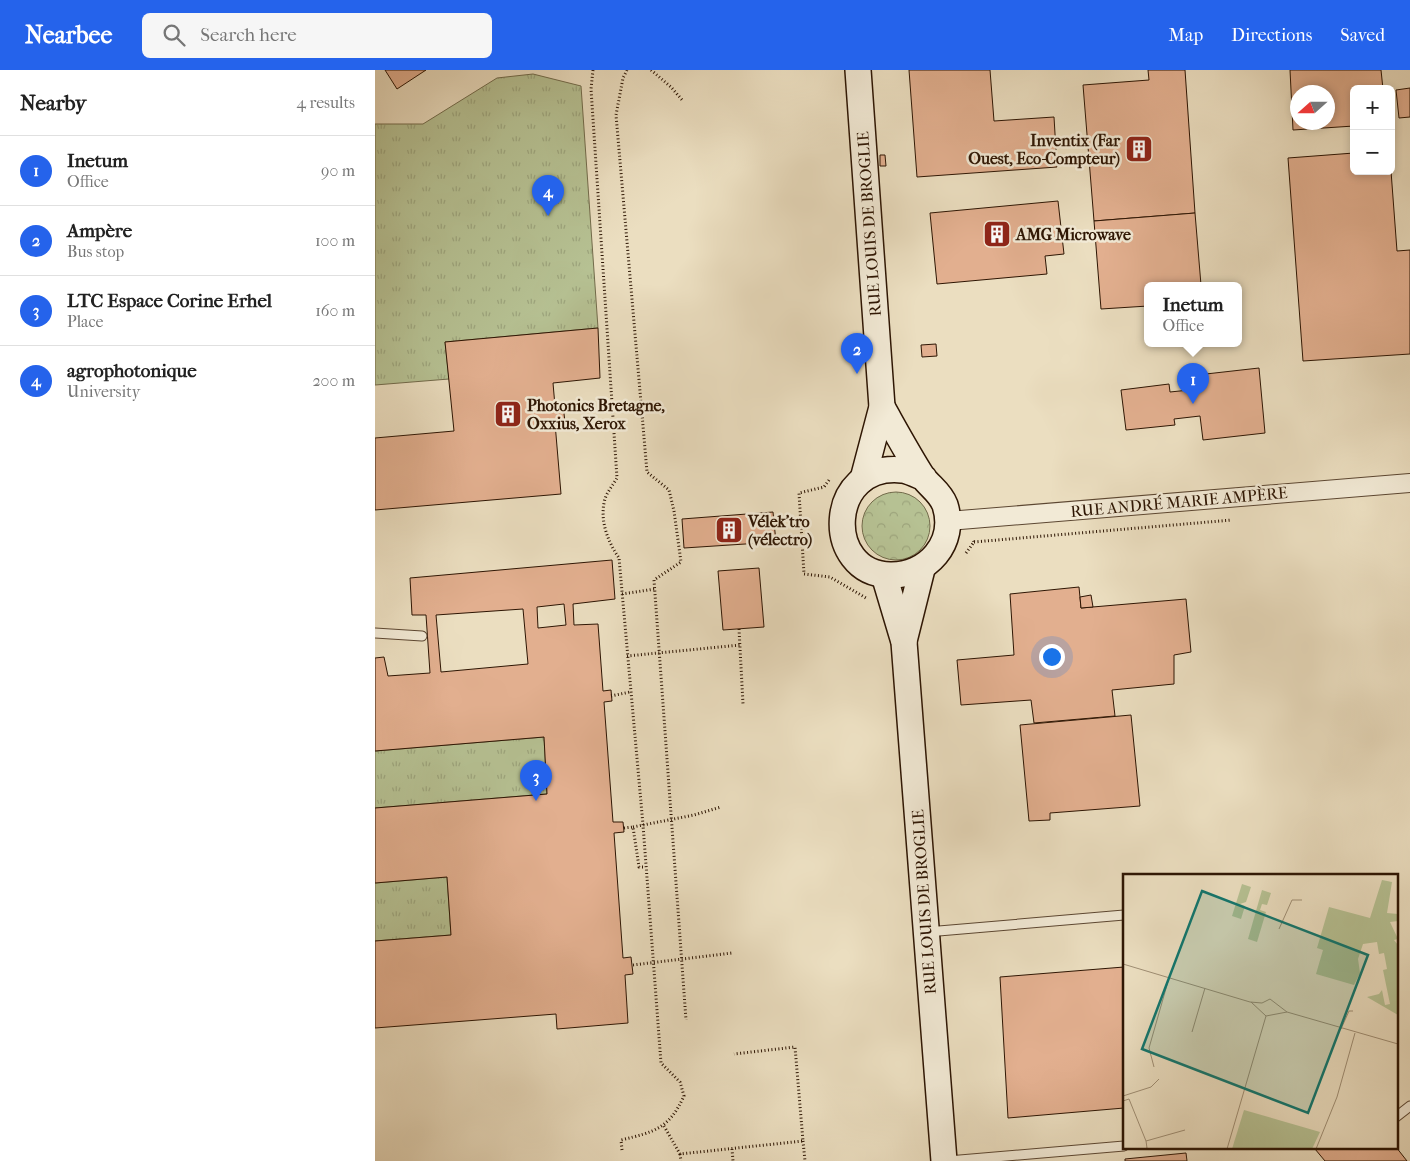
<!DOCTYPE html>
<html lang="en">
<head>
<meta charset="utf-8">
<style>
	:root { --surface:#fff; --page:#f6f6f6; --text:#222; --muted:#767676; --line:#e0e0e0; --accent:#2563eb }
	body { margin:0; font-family:"IM FELL French Canon",serif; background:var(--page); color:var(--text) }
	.controls { position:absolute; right:15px; top:15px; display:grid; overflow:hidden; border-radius:8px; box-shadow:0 2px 8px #0003 }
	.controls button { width:45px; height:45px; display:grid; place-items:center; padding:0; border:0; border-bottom:1px solid var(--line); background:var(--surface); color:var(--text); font:25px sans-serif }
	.compass { position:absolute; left:915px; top:15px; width:45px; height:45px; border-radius:50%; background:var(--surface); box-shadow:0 2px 8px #0003; rotate:249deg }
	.you { position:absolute; left:676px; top:586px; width:18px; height:18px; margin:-12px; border:4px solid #fff; border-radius:50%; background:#1a73e8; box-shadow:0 0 0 8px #1a73e833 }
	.badge { display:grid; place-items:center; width:32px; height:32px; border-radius:50%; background:var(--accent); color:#fff; font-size:16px; font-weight:700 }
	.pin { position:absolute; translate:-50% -41px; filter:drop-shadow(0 1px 2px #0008) }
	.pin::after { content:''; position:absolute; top:26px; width:18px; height:15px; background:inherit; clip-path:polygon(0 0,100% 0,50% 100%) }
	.popup { position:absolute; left:769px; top:212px; width:98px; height:65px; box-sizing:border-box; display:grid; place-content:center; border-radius:8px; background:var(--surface); filter:drop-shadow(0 1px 4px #0005); font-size:16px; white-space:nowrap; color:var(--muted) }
	.popup b { font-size:19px; color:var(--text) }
	.popup::after { content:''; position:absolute; left:50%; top:100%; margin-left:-10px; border:10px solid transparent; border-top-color:var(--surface) }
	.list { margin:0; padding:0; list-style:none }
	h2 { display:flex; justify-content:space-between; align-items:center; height:65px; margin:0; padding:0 20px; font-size:21px }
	h2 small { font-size:16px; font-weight:400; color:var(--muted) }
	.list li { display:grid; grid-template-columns:32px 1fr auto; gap:15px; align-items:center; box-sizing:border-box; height:70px; padding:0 20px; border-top:1px solid var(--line) }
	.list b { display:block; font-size:19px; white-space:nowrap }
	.list p { margin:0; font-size:16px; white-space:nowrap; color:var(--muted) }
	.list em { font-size:16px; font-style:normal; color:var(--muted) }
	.icon { flex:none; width:28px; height:28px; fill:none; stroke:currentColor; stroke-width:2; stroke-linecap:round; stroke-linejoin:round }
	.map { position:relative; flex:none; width:1035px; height:1091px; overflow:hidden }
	header { display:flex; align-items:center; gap:30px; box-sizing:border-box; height:70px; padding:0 25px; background:var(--accent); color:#fff }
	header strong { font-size:24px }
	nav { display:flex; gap:28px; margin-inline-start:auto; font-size:18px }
	.search { width:350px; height:45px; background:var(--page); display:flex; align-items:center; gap:12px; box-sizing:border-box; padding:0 18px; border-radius:8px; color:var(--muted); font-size:19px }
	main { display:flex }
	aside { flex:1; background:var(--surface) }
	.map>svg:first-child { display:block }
</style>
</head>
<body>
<header>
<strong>Nearbee</strong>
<div class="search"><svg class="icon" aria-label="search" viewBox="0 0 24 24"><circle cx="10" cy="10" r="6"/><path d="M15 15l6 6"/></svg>Search here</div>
<nav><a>Map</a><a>Directions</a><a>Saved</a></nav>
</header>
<main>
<aside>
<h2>Nearby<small>4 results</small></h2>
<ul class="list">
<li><span class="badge">1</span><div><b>Inetum</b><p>Office</p></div><em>90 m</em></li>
<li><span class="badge">2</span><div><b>Ampère</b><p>Bus stop</p></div><em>100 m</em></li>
<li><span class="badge">3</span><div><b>LTC Espace Corine Erhel</b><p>Place</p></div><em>160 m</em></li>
<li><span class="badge">4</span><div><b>agrophotonique</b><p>University</p></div><em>200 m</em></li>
</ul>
</aside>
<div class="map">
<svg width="1035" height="1091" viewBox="0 0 1035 1091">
	<defs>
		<pattern id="grass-tufts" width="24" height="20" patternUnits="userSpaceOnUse" patternTransform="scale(1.25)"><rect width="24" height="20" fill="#b6c193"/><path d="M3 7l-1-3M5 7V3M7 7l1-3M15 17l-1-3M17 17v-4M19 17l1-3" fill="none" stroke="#9da57d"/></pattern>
		<pattern id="park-crowns" width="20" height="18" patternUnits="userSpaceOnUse" patternTransform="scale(1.25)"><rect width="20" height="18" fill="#b6c193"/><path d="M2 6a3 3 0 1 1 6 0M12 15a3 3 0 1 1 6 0" fill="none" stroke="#9da57d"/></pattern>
	</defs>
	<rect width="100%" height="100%" fill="#ebdec0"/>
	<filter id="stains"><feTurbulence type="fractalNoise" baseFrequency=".004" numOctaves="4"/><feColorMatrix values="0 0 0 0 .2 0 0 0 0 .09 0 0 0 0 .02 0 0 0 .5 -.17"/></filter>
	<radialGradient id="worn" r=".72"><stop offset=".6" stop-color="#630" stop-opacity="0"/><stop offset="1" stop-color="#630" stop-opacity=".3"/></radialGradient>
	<g fill="url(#grass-tufts)" stroke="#726b4b">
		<polygon points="158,4 206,16 223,258 70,272 74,309 0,315 0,54 48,54 122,8"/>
		<polygon points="169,667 172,724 0,738 0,681"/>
		<polygon points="72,807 76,865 0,871 0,813"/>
	</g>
	<circle fill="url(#park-crowns)" stroke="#726b4b" cx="521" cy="456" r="34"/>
	<g fill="#e2af8f" stroke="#2d1503" fill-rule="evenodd">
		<polygon points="10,0 51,0 22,19"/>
		<polygon points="534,0 615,0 619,51 679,47 682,97 542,107"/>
		<polygon points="773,0 810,0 820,143 719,151 708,15 774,10"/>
		<path d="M915 0H1006L1008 19H979V56L918 60ZM922 22H952V52H922Z"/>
		<polygon points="1035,18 1035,47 1024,48 1021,20"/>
		<polygon points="979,83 979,101 1016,101 1022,181 1035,180 1035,284 928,291 913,88"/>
		<polygon points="505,85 510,85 511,96 505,96"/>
		<polygon points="683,131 689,184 670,186 672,204 562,214 555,143"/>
		<polygon points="820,143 826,215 773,215 773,236 726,239 719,151"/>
		<polygon points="223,258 225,308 178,313 180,336 188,335 190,352 180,353 186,424 0,440 0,368 79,361 70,272"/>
		<polygon points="561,274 562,286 547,287 546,275"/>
		<polygon points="884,298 890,363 828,370 825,346 799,349 800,355 751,360 746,320 794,314 795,322 824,319 822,305"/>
		<polygon points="398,442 401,472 309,478 307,449"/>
		<path d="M237 490 240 529 198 534 199 555 223 554 228 621 236 620 237 631 229 632 238 752H248L249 762 239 763 248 888 256 887 258 904 250 905 253 953 182 959 181 944 0 958V871L76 865 72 807 0 813V738L172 724 169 667 0 681V588L9 587 13 606 55 603 51 545H37L35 508ZM189 534 191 555 163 558 162 537ZM148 539 153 594 66 602 61 545Z"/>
		<polygon points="384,498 389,557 348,560 343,501"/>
		<polygon points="704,517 706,538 811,529 816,582 799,585 799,614 737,620 740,646 659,653 656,630 586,635 582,590 639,585 635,524"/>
		<polygon points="716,525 718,537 706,538 705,527"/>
		<polygon points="756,645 765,736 675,743 675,750 654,751 645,655"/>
		<polygon points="749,897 749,1038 633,1048 625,907"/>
		<polygon points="961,1077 1021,1077 1032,1091 950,1091 940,1079"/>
		<polygon points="811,1083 812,1091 750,1091 750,1089"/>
	</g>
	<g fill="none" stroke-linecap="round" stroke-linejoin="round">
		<g stroke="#5c4732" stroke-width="11">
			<g id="lane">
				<polyline points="0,563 47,566"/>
				<polyline points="552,862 749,845"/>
				<polyline points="1021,1047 1035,1036"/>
				<polyline points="573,1091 749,1076"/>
			</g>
		</g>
		<g stroke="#5c4732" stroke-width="20">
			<polyline id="street" points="573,451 1035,413"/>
		</g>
		<g stroke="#2d1503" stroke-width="28">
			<g id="secondary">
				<polyline points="483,0 507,337 488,409"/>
				<path d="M507 337C520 360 533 384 547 406 555 417 565 422 570 435 582 473 552 506 515 505 448 504 451 392 527 400 534 401 542 405 549 408"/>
				<polyline points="509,505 529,572 569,1091"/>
				<polyline points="529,571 547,499"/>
			</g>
		</g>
		<g stroke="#2d1503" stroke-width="3" stroke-dasharray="1 2.5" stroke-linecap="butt">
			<path d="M218 0 216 19 242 408C238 415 232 422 230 429 224 450 233 472 244 488L268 755 286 993 305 1012 309 1026C294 1059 279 1062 246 1070L247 1080"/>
			<polyline points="252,0 248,8 241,45 272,402 294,420 299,441 306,492 279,510 311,950"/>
			<polyline points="276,0 296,17 308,31"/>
			<polyline points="454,410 449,417 424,423 429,504 455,507 491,528"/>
			<polyline points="599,472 857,450"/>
			<polyline points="591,483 599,472 598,469"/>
			<polyline points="247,524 280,519"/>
			<polyline points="364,559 368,634"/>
			<polyline points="252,586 365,575"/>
			<polyline points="236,626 255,622"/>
			<polyline points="258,757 319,745 346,737"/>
			<polyline points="249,758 258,757 264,797 270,797"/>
			<polyline points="258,895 357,883"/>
			<polyline points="289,1056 305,1084 428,1071 420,977 359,984"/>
			<polyline points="428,1071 430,1091"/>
			<polyline points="357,1079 358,1091"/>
			<polyline points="305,1084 306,1091"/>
		</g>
		<use href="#lane" stroke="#f2ead6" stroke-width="9"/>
		<use href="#street" stroke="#f2ead6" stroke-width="18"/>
		<use href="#secondary" stroke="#f2ead6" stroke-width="25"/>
	</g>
	<defs>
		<g id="building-square" transform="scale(1.4375)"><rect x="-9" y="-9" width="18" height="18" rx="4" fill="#8f2418" stroke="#f2ead6"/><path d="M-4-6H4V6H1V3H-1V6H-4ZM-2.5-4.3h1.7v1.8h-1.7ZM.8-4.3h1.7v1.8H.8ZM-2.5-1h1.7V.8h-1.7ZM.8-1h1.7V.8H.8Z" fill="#fff"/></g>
	</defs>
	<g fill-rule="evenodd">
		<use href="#building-square" x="764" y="79"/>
		<use href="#building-square" x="622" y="164"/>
		<use href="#building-square" x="133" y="344"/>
		<use href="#building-square" x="354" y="460"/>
	</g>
	<g text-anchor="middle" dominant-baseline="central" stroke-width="5" stroke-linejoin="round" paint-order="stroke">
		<g font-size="16" font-weight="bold" fill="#2d1503" stroke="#f2ead6" text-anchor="start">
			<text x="745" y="70" text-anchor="end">Inventix (Far<tspan x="745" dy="18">Ouest, Eco-Compteur)</tspan></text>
			<text x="641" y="164">AMG Microwave</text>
			<text x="152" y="335">Photonics Bretagne,<tspan x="152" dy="18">Oxxius, Xerox</tspan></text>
			<text x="373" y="451">Vélek'tro<tspan x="373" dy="18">(vélectro)</tspan></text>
		</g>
		<g font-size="16" fill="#2d1503" stroke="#f2ead6">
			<text transform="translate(494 154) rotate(-94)">RUE LOUIS DE BROGLIE</text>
			<text transform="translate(804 432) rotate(-5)">RUE ANDRÉ MARIE AMPÈRE</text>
			<text transform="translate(549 832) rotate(-94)">RUE LOUIS DE BROGLIE</text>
		</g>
	</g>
	<g transform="translate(748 804)">
		<rect width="275" height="275" fill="#ebdec0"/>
		<path d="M259 6 269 8 264 39 275 40V47L267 48 275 65 271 66 275 71V141L244 123 256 120 259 116 262 131 267 130 260 96 264 95 261 79 256 80 254 68 240 70 235 85 237 99 231 111 193 100 200 76 194 74 206 33 247 44ZM119 10 128 13 123 28 117 30 122 32 118 45 109 42ZM139 16 148 19 144 31 139 30 137 36 143 38 134 68 125 65Z" fill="#b6c193"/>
		<path d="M121 236 197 258 189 275H109Z" fill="#b6c193"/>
		<path fill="none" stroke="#9f8e74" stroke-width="1" d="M156 55 169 26H179M0 90 127 128 139 129 147 125 164 138 275 170M128 128 143 142 164 138M218 155 226 137H230M69 158 82 114M31 193 26 174 46 104M0 222 28 213 36 205M0 227 6 225 23 267M21 275 24 274 23 267 62 256M104 275 143 142M193 275 214 223 232 159"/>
		<path fill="#0f766e" fill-opacity="0.15" stroke="#0f766e" stroke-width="2.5" d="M79 17 245 81 185 239 19 175Z"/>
		<rect width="275" height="275" fill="none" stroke="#2d1503" stroke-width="2.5"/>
	</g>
	<rect width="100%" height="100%" filter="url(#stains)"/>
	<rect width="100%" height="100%" fill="url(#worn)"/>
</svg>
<div class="controls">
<button>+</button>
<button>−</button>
</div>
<svg class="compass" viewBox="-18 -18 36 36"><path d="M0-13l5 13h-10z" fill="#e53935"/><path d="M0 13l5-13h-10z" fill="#767676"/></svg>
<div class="you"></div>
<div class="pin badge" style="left:818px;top:334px">1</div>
<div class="popup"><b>Inetum</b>Office</div>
<div class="pin badge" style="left:482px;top:304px">2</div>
<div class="pin badge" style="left:161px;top:731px">3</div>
<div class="pin badge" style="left:173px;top:146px">4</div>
</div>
</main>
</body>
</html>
